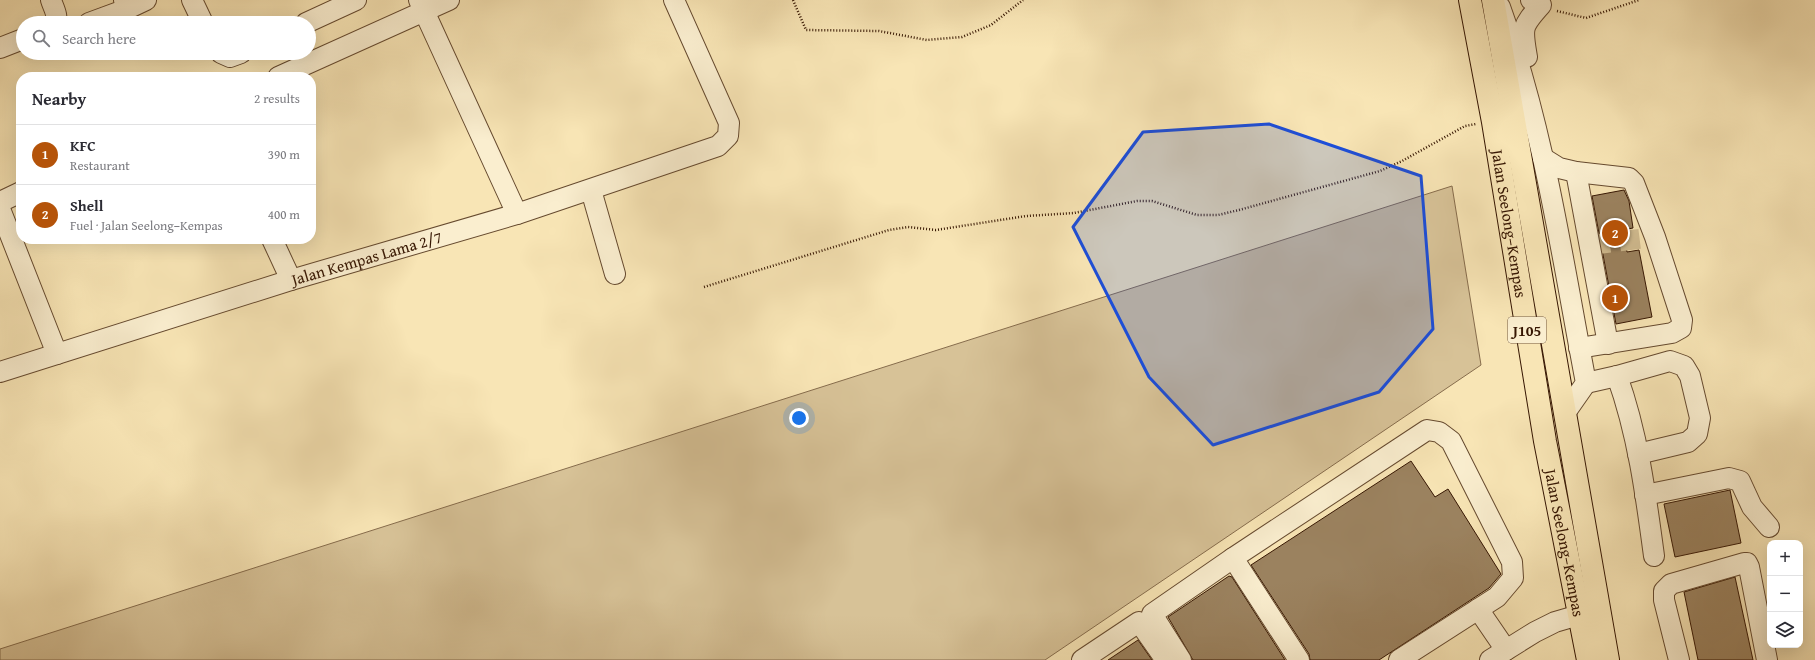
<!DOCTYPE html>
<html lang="en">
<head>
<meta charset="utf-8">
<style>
	:root { --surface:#fff; --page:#f2f2f3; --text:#2b2b33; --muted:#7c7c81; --line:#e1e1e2; --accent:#b45309 }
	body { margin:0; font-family:"Gentium Book Plus",serif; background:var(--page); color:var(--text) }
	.controls { position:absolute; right:12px; bottom:12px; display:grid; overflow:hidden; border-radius:8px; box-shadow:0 4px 16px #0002 }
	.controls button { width:36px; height:36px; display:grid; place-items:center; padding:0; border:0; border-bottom:1px solid var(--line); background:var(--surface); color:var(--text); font:20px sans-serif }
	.you { position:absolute; left:799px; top:418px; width:14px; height:14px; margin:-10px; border:3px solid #fff; border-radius:50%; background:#1a73e8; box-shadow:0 0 0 6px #1a73e833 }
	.badge { display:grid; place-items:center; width:26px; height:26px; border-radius:50%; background:var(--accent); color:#fff; font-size:13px; font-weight:700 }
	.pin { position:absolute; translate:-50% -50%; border:2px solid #fff; box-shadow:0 1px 4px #0006 }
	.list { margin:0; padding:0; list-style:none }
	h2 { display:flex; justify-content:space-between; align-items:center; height:52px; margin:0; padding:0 16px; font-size:17px }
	h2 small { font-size:13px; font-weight:400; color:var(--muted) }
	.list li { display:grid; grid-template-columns:26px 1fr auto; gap:12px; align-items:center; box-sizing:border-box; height:60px; padding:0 16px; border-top:1px solid var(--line) }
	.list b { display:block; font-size:15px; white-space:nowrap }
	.list p { margin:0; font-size:13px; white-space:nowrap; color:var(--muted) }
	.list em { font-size:13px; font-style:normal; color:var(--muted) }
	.icon { flex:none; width:22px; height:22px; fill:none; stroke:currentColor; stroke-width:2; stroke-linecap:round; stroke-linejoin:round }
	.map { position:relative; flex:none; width:1815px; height:660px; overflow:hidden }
	.search { position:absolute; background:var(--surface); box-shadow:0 4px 16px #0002; left:16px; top:16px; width:300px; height:44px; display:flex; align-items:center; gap:10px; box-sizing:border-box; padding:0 14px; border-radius:22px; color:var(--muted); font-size:15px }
	.panel { position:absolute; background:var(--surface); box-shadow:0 4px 16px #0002; left:16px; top:72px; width:300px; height:172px; border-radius:16px }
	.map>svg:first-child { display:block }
</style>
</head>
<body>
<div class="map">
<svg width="1815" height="660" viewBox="0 0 1815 660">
	<rect width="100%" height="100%" fill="#f8e5b5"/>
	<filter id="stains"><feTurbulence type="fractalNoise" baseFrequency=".005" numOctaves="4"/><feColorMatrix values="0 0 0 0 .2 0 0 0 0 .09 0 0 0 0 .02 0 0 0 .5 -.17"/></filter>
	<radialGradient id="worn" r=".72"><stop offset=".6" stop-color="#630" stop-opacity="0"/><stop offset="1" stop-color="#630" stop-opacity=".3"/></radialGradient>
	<polygon fill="#d7c297" stroke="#866c4c" points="1452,186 1481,365 1045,660 0,660 0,649"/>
	<g fill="#9b825f" stroke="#361602">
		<polygon points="1624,190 1629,201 1633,228 1623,230 1627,252 1639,250 1652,317 1616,324 1592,196"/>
		<polygon points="1411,461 1435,497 1448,489 1501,574 1489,588 1379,660 1310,660 1309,654 1251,565"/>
		<polygon points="1730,490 1741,543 1675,557 1664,504"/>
		<polygon points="1229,576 1232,577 1285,660 1193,660 1168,617"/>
		<polygon points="1735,577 1753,660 1698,660 1684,592"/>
		<polygon points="1138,640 1152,660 1108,660"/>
	</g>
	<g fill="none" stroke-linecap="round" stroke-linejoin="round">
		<polyline stroke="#d1bc91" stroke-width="20" stroke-dasharray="20 10" stroke-linecap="butt" points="1590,245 1655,237"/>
		<g stroke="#664a2f" stroke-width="22">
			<g id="minor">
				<path d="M51 0C53 7 59 16 55 23"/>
				<polyline points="192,0 203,23"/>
				<polyline points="419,0 517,214"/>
				<path d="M1500 7C1544 128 1562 257 1586 383L1565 413"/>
				<polyline points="127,9 146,0"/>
				<polyline points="89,23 127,9 124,0"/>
				<polyline points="306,23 356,0"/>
				<polyline points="0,48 23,39"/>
				<polyline points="221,53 230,57 241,53"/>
				<path d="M1527 57C1522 28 1521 27 1541 5L1531 0"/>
				<polyline points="278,77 449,0"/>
				<polyline points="1543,158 1559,168 1576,172 1629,178 1634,183 1655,237 1682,320 1681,328 1672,333 1579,348"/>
				<polyline points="1576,172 1608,344"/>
				<polyline points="591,190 615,274"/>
				<polyline points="0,202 21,192"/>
				<polyline points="0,209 57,354"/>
				<polyline points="272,239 291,280"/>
				<path id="s1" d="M0 372 291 280 517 214 718 146 728 136 729 123 674 0"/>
				<path d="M1617 376C1638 434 1646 496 1654 556"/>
				<polyline points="1586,383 1617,376 1670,361 1684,366 1690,376 1700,418 1697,434 1688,442 1638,454"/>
				<polyline points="1645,495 1729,478 1740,481 1752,507 1769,527"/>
				<polyline points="1478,609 1506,650"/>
				<polyline points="1082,660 1139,622 1163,656"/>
				<polyline points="1181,660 1152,614 1233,558"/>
				<polyline points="1299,660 1233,558 1427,430 1439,432 1451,441 1512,562 1513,578 1497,597 1399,660"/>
				<polyline points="1490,660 1535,632 1555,622 1579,615"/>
				<polyline points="1679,660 1664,600 1664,591 1671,584 1744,563 1747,563 1749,567 1767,660"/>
			</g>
		</g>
		<g stroke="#361602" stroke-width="24">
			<g id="major">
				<path id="s2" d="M1470 0 1493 122 1545 441 1588 660"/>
				<polyline points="1493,0 1608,660"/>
			</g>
		</g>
		<g stroke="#361602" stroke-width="2.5" stroke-dasharray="1 2" stroke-linecap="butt">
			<polyline points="793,0 806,30 879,31 927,40 962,37 991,25 1023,0"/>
			<polyline points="1557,11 1586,18 1639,0"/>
			<polyline points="704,287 889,230 908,227 936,230 1026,216 1074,213 1137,201 1152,201 1197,215 1218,215 1239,210 1380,171 1402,161 1465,126 1476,124"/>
		</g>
		<use href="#minor" stroke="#faeecf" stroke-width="20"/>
		<use href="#major" stroke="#f8e5b5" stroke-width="22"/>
	</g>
	<path fill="#1d4ed8" fill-opacity="0.2" stroke="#1d4ed8" stroke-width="3" stroke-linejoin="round" d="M1269 124 1421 176 1433 329 1379 392 1213 445 1149 377 1073 227 1143 132Z"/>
	<g text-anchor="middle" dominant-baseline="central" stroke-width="3" stroke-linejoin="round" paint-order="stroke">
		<rect fill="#faeecf" stroke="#715740" stroke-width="1" x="1508" y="317" width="38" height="26" rx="3"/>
		<g font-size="15" font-weight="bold" fill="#361602">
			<text x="1527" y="330">J105</text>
		</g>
		<g font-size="16" fill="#361602" stroke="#faeecf">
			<text stroke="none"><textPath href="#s2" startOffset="227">Jalan Seelong–Kempas</textPath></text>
			<text stroke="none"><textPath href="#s1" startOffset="384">Jalan Kempas Lama 2/7</textPath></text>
			<text stroke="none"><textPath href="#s2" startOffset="551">Jalan Seelong–Kempas</textPath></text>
		</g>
	</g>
	<rect width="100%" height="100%" filter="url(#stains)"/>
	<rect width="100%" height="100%" fill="url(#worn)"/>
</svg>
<div class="controls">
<button>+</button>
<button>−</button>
<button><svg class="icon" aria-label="layers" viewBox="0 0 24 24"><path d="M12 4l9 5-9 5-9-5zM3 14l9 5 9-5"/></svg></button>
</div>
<div class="you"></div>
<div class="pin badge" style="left:1615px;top:298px">1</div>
<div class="pin badge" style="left:1615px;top:233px">2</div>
<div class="search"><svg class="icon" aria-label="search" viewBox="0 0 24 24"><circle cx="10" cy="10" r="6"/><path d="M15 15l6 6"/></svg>Search here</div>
<section class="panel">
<h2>Nearby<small>2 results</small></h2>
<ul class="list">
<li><span class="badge">1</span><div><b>KFC</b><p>Restaurant</p></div><em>390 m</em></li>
<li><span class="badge">2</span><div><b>Shell</b><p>Fuel · Jalan Seelong–Kempas</p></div><em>400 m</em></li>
</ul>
</section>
</div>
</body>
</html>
